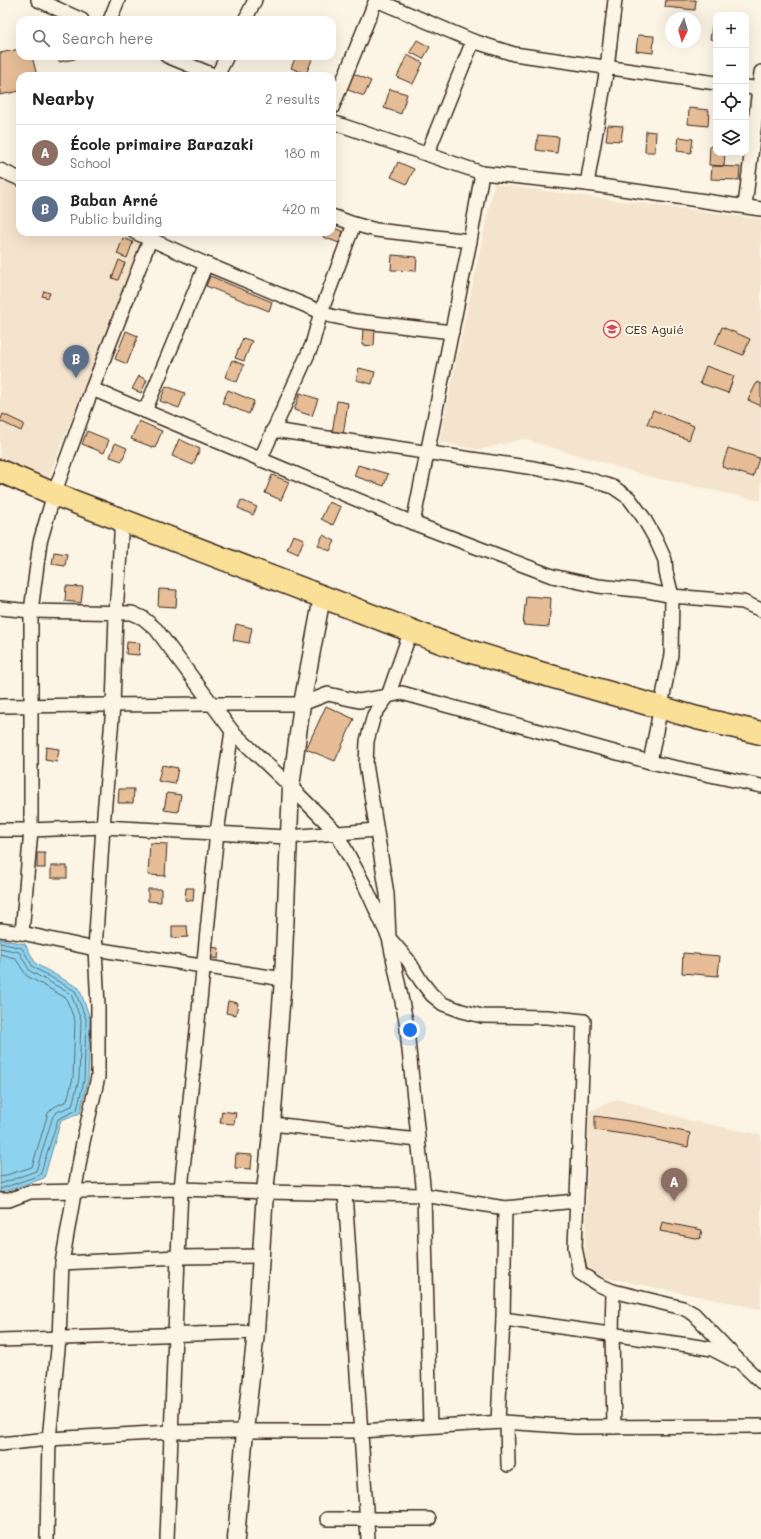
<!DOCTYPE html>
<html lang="en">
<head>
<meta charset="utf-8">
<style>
	:root { --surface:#fff; --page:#f6f6f6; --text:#222; --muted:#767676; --line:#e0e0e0; --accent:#d1495b }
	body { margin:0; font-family:Mali,sans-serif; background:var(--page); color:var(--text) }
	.controls { position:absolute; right:12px; top:12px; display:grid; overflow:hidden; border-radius:8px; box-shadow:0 4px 16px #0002 }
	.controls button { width:36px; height:36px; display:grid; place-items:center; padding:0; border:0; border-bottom:1px solid var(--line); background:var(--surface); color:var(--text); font:20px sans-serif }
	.compass { position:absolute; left:665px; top:12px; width:36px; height:36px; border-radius:50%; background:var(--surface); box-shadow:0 4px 16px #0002; rotate:185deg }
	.you { position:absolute; left:410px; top:1030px; width:14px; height:14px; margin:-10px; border:3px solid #fff; border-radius:50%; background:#1a73e8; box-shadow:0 0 0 6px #1a73e833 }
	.badge { display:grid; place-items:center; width:26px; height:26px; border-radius:50%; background:var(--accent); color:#fff; font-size:13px; font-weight:700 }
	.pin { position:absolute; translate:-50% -33px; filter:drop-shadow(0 1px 2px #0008) }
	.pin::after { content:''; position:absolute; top:21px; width:14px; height:12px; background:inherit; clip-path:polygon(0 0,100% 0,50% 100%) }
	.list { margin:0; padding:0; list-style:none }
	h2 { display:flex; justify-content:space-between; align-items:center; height:52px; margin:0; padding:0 16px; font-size:17px }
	h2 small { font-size:13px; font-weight:400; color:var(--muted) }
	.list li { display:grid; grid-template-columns:26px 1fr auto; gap:12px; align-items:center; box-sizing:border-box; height:56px; padding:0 16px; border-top:1px solid var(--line) }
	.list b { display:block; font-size:15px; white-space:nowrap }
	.list p { margin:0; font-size:13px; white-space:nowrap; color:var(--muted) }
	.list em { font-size:13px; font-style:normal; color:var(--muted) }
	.icon { flex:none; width:22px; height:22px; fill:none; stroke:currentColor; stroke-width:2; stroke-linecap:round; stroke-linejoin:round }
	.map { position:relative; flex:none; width:761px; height:1539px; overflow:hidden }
	.search { position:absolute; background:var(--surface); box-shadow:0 4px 16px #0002; left:16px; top:16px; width:320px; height:44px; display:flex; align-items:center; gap:10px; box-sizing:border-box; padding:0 14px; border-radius:12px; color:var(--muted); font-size:15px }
	.panel { position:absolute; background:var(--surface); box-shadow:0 4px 16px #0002; left:16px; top:72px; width:320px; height:164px; border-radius:12px }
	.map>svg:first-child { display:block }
</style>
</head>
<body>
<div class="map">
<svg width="761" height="1539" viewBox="0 0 761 1539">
	<rect width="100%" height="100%" fill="#fcf5e5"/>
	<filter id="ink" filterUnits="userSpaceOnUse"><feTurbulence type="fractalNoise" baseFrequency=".025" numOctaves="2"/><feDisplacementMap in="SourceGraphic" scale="8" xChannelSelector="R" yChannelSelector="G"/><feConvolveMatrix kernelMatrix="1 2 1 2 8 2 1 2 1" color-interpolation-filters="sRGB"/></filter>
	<g filter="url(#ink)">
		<g fill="#f5e4cd">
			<polygon points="0,176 20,185 20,232 122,232 142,241 48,479 0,459"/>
			<polygon points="494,184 761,219 761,501 651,477 523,439 480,450 439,442"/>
			<polygon points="618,1099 689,1120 761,1135 761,1309 598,1276 585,1266 589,1111"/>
		</g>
		<polygon fill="#8dd3ef" stroke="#6c8f9b" points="0,939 25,944 36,964 79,988 90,1018 88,1080 80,1113 61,1120 44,1178 0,1193"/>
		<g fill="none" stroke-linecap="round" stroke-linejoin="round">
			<g stroke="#5c6e72" stroke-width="1">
				<polyline points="0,943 22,948 33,967 75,991 86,1019 84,1080 77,1110 58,1119 40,1175 0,1189"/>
				<polyline points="0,948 19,952 30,971 71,994 81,1020 79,1079 72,1106 57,1112 53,1116 36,1171 0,1184"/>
				<polyline points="0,954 15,958 27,976 66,998 75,1021 73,1078 67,1101 54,1107 48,1113 32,1167 0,1177"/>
			</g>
		</g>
		<g fill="#e6bd96" stroke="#3b2a1e">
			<polygon points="666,0 696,0 695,10 665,7"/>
			<polygon points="713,21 716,21 716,40 710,39"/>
			<polygon points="638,35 654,36 653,53 636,51"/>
			<polygon points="417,40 430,47 423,59 410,52"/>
			<polygon points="20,49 20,56 32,56 37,76 20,76 20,91 0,95 0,53"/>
			<polygon points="407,55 423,63 413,84 397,77"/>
			<polygon points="57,56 75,56 75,59 59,62"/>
			<polygon points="296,56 313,57 306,74 291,68"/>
			<polygon points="350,72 371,81 364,96 343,88"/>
			<polygon points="390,89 407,94 401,114 384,108"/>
			<polygon points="689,108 709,110 708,126 688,124"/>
			<polygon points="608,125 623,126 621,141 606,140"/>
			<polygon points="646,131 656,132 655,152 645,152"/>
			<polygon points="538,135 559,137 557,153 536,150"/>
			<polygon points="679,137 693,139 691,153 677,151"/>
			<polygon points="710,146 716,147 716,153 725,153 724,166 709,165"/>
			<polygon points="398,162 414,169 407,184 391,177"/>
			<polygon points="712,166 740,167 739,180 711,179"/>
			<polygon points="332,227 344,232 339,243 323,237 325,232 332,232"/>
			<polygon points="123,238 133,242 127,258 117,254"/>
			<polygon points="392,255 417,257 416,271 391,270"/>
			<polygon points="119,260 125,263 118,280 112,278"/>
			<polygon points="210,276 272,302 269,311 206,286"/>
			<polygon points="44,291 50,293 48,298 42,296"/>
			<polygon points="722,327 750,339 743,355 715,344"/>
			<polygon points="363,329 375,330 374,346 362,345"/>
			<polygon points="126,331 138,336 127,364 115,359"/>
			<polygon points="243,338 252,341 244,361 235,358"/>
			<polygon points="232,360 244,365 237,382 225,377"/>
			<polygon points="706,366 734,376 728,393 700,383"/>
			<polygon points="359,368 375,372 372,384 356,380"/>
			<polygon points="139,376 147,380 141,393 132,389"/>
			<polygon points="757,382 761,384 761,406 748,400"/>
			<polygon points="166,386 185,393 179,408 160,401"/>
			<polygon points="228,390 254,401 249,414 222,403"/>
			<polygon points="300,393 318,399 312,416 294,410"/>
			<polygon points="337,401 348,403 343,435 332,433"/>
			<polygon points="653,410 694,426 689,440 647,424"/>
			<polygon points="3,414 24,424 21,431 0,421"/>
			<polygon points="139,421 162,431 155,448 131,439"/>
			<polygon points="87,431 109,440 104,453 82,444"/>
			<polygon points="179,439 200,449 193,465 172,456"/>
			<polygon points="115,443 127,448 122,461 110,457"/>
			<polygon points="728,448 759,458 753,477 722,467"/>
			<polygon points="358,465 388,474 384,486 354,476"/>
			<polygon points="272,475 289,482 281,500 265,493"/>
			<polygon points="241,500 257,507 253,515 238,508"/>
			<polygon points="329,502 341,507 333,525 321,519"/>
			<polygon points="293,535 304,539 298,554 287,549"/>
			<polygon points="323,535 335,541 330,551 318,545"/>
			<polygon points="54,552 67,554 65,566 52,564"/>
			<polygon points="66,586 83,587 81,603 65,601"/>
			<polygon points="159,589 177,590 176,607 158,606"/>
			<polygon points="526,596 551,598 549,627 523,625"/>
			<polygon points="236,624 252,628 249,643 233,640"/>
			<polygon points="127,642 140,643 139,655 126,654"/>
			<polygon points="326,706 354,719 335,761 306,749"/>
			<polygon points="46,747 59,749 57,762 45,760"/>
			<polygon points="162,765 178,768 175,784 158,781"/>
			<polygon points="119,789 134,789 133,803 118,803"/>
			<polygon points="167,793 181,795 178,812 164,810"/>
			<polygon points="150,843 167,844 165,876 148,875"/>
			<rect x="37" y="853" width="8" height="15"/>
			<rect x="51" y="866" width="16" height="12"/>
			<polygon points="186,888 194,888 193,901 185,900"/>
			<polygon points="148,889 161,889 161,902 148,901"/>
			<polygon points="172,926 187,926 188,937 172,938"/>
			<polygon points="208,947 219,948 218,959 207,957"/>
			<polygon points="683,953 720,956 718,976 682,973"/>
			<polygon points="228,1001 238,1003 236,1015 226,1013"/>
			<polygon points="222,1111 236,1113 234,1124 220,1123"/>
			<polygon points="595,1116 643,1123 690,1133 688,1147 638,1136 595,1130"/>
			<polygon points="236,1154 252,1155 251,1169 235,1168"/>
			<polygon points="662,1222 702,1230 700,1239 660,1231"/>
		</g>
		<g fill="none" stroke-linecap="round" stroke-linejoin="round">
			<g stroke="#3b2a1e" stroke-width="16">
				<g id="minor">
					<polyline points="38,0 82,20"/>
					<polyline points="376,0 473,41 514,54 716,83"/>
					<polyline points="110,20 118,0"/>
					<polyline points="245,20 255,0"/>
					<polyline points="167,56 216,76"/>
					<polyline points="217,76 227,56"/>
					<polyline points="746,87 761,89"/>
					<polyline points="332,108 376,0"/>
					<polyline points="332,122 482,173 587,184 761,209"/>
					<polyline points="427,154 473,41"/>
					<polyline points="0,170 20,179"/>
					<polyline points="587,184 607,68 615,0"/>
					<polyline points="745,206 761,72"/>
					<polyline points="332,216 354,224 376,230 470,241"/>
					<polyline points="134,232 206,264 331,316 356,321 452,332"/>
					<polyline points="92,389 413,523 552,576 598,586 647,591 672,596 671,655 650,762"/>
					<polyline points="145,411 206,264"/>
					<polyline points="273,430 534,468 588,479 613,487 629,498 643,517 656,540 665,560 666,572 672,596 743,602 761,610"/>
					<polyline points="260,460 312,345 321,312 354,224"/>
					<polyline points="413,523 470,241 482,173"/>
					<polyline points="0,608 31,611 132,613 143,618 156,629 232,731 291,787 336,832 366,888 389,938 406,1021 424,1195 430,1426"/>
					<polyline points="0,706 210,704 302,704 328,694 359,701 388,696 411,630"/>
					<polyline points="761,786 650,762 402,693 388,696 374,715 367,741 366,764 387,894 389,938 408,960 421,981 432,995 443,1004 462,1011 482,1016 547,1017 584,1021 575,1247 580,1273 597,1284 613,1291 683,1308 694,1314 741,1363 761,1382"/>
					<polyline points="0,830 31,830 103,827 288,837 376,830"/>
					<polyline points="0,930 22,933 95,949 283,979"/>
					<polyline points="22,933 31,830 31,611 40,542 54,494 92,389 153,232"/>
					<polyline points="272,1124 418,1140"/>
					<polyline points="345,1193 368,1539"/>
					<polyline points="0,1200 9,1200 30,1192 181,1189 265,1192 424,1195 505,1208 576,1201"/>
					<polyline points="62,1263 178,1257 261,1256"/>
					<polyline points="613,1291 612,1334 614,1427"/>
					<polyline points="503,1319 688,1345 712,1349 733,1360"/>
					<polyline points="0,1340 256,1332"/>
					<polyline points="498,1422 503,1319 505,1208"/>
					<polyline points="507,1423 508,1465"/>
					<polyline points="0,1444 49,1439 171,1432 245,1431 361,1431 502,1422 576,1427 761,1426"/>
					<polyline points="327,1519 429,1519"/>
					<polyline points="47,1539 49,1439 59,1339 62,1263 83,1142 98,1077 98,1006 95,949 103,827 113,706 116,614 122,520"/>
					<polyline points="167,1539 178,1257 181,1189 217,832 232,731"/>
				</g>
			</g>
			<g stroke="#3b2a1e" stroke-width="19">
				<polyline id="tertiary" points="236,1539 245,1431 256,1332 265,1192 272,1124 283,979 291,787 302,704 322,597"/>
			</g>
			<g stroke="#3b2a1e" stroke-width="25">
				<polyline id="trunk" points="0,471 54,494 446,644 540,673 697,718 761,733"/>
			</g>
			<use href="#minor" stroke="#fcf5e5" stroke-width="13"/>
			<use href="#tertiary" stroke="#fcf5e5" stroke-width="16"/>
			<use href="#trunk" stroke="#fadf96" stroke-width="22"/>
		</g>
	</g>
	<defs>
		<g id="school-ring" transform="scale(0.9)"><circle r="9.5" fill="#fcf5e5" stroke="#d1495b" stroke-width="1.5"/><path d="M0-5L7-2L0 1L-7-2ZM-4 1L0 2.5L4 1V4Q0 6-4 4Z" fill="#d1495b"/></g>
	</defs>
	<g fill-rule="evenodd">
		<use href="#school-ring" x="612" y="329"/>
	</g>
	<g text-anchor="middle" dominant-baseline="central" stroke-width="4" stroke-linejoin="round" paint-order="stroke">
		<g font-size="12" fill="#3b2a1e" stroke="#fcf5e5" text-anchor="start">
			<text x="625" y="329">CES Aguié</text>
		</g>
	</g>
</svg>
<div class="controls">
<button>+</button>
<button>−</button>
<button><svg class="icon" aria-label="locate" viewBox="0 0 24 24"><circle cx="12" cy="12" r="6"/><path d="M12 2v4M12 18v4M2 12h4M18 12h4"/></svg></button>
<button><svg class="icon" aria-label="layers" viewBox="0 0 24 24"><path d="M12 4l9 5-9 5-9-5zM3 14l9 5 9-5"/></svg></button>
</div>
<svg class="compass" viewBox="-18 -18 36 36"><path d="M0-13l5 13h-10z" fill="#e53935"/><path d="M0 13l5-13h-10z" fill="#767676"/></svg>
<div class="you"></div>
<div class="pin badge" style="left:674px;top:1201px;background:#8d6e63">A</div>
<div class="pin badge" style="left:76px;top:378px;background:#5c6f8a">B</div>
<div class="search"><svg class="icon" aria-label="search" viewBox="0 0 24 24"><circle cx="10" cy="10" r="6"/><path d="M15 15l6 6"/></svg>Search here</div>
<section class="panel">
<h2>Nearby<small>2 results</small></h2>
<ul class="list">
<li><span class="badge" style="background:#8d6e63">A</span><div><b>École primaire Barazaki</b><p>School</p></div><em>180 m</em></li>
<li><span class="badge" style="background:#5c6f8a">B</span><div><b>Baban Arné</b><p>Public building</p></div><em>420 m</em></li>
</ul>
</section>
</div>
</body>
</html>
